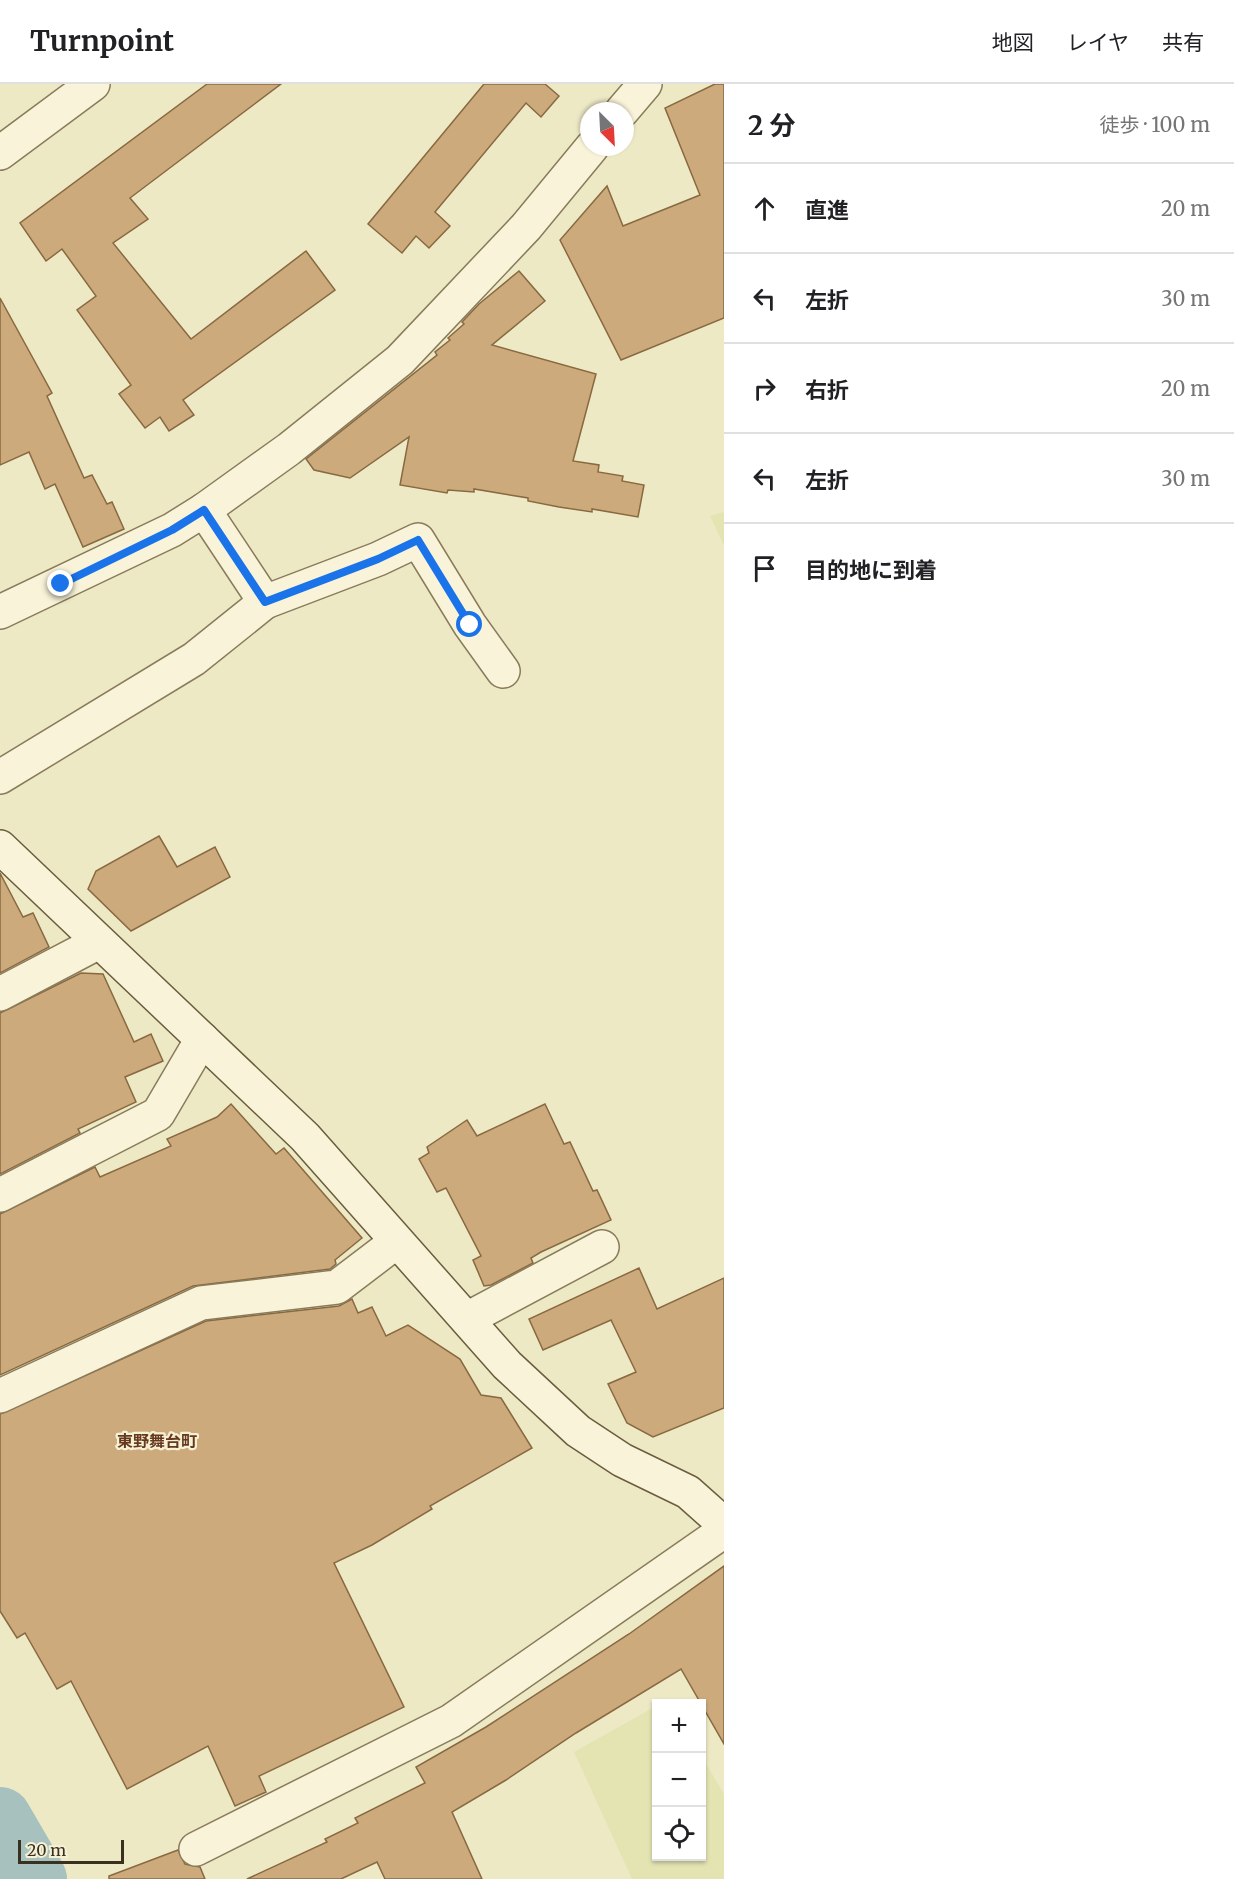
<!DOCTYPE html>
<html lang="ja">
<head>
<meta charset="utf-8">
<style>
	:root { --surface:#fff; --page:#f6f6f6; --text:#202124; --muted:#757577; --line:#e0e0e0 }
	body { margin:0; font-family:Merriweather,"Noto Sans JP",serif; background:var(--page); color:var(--text) }
	.controls { position:absolute; right:18px; bottom:18px; display:grid; overflow:hidden; border-radius:0px; box-shadow:0 2px 4px #0004 }
	.controls button { width:54px; height:54px; display:grid; place-items:center; padding:0; border:0; border-bottom:2px solid var(--line); background:var(--surface); color:var(--text); font:30px sans-serif }
	.compass { position:absolute; left:580px; top:18px; width:54px; height:54px; border-radius:50%; background:var(--surface); box-shadow:0 2px 4px #0004; rotate:156deg }
	.scale { position:absolute; left:18px; bottom:15px; width:106px; box-sizing:border-box; padding-left:6px; border:3px solid #39301f; border-top:0; font-size:16px; line-height:21px; white-space:nowrap; color:#39301f; -webkit-text-stroke:4px #f6f1d5; paint-order:stroke }
	.stop { position:absolute; width:18px; height:18px; margin:-14px; border:4px solid #1a73e8; border-radius:50%; background:#fff }
	.stop.end { background:#1a73e8; border-color:#fff; box-shadow:0 2px 6px #0008 }
	.list { margin:0; padding:0; list-style:none }
	h2 { display:flex; justify-content:space-between; align-items:center; height:78px; margin:0; padding:0 24px; font-size:26px }
	h2 small { font-size:20px; font-weight:400; color:var(--muted) }
	.list li { display:grid; grid-template-columns:39px 1fr auto; gap:18px; align-items:center; box-sizing:border-box; height:90px; padding:0 24px; border-top:2px solid var(--line) }
	.list b { display:block; font-size:22px; white-space:nowrap }
	.list em { font-size:20px; font-style:normal; color:var(--muted) }
	.icon { flex:none; width:33px; height:33px; fill:none; stroke:currentColor; stroke-width:2; stroke-linecap:round; stroke-linejoin:round }
	.map { position:relative; flex:none; width:724px; height:1795px; overflow:hidden }
	header { display:flex; align-items:center; gap:36px; box-sizing:border-box; height:84px; padding:0 30px; background:var(--surface); border-bottom:2px solid var(--line) }
	header strong { font-size:28px }
	nav { display:flex; gap:33px; margin-inline-start:auto; font-size:21px }
	main { display:flex }
	aside { flex:1; background:var(--surface) }
	.map>svg:first-child { display:block }
</style>
</head>
<body>
<header>
<strong>Turnpoint</strong>
<nav><a>地図</a><a>レイヤ</a><a>共有</a></nav>
</header>
<main>
<div class="map">
<svg width="724" height="1795" viewBox="0 0 724 1795">
	<rect width="100%" height="100%" fill="#eee9c5"/>
	<g fill="#e4e4b3">
		<polygon points="724,428 724,462 710,432"/>
		<polygon points="656,1622 656,1772 702,1772 702,1673 724,1710 724,1795 632,1795 574,1668"/>
	</g>
	<g fill="none" stroke-linecap="round" stroke-linejoin="round">
		<polyline stroke="#a7c2be" stroke-width="64" points="0,1735 35,1795"/>
	</g>
	<g fill="#ccaa7b" stroke="#886941" stroke-width="1.5">
		<polygon points="207,0 281,0 130,114 148,135 113,159 191,255 306,167 335,206 183,316 194,331 169,347 160,333 145,344 119,310 131,301 77,226 96,212 62,165 46,177 20,139"/>
		<polygon points="484,0 545,0 559,12 541,33 526,19 435,128 450,142 429,164 416,152 402,169 368,140"/>
		<polygon points="715,0 724,0 724,234 621,276 560,156 607,102 623,142 700,111 665,24"/>
		<polygon points="519,187 545,217 492,261 596,290 573,377 599,381 598,388 623,392 622,397 644,401 638,433 592,425 592,428 559,423 528,417 528,414 474,405 474,408 448,406 447,409 400,401 409,353 350,394 314,386 306,375 437,271 435,268 450,256 448,254 464,240 462,238 479,220"/>
		<polygon points="0,214 52,309 47,312 84,394 92,391 107,420 112,418 124,445 83,463 55,400 45,405 29,368 0,381"/>
		<polygon points="159,752 177,783 215,763 230,793 131,847 88,805 96,787"/>
		<polygon points="0,789 23,833 33,829 49,863 0,889"/>
		<polygon points="81,889 103,890 134,958 151,950 163,977 125,993 136,1018 78,1045 80,1049 0,1090 0,929"/>
		<polygon points="231,1020 276,1070 284,1064 362,1154 335,1176 336,1180 330,1185 193,1202 0,1291 0,1130 95,1083 100,1093 171,1062 167,1055 217,1033"/>
		<polygon points="545,1020 564,1060 570,1058 593,1107 597,1106 611,1136 541,1168 531,1174 533,1179 491,1201 484,1202 473,1176 481,1172 446,1104 437,1108 419,1075 429,1069 427,1063 467,1036 477,1052"/>
		<polygon points="639,1184 657,1225 724,1194 724,1324 653,1353 627,1339 608,1300 636,1288 611,1236 543,1266 529,1235"/>
		<polygon points="352,1215 358,1229 372,1223 386,1252 408,1241 460,1275 481,1311 501,1314 532,1364 430,1422 432,1425 372,1461 334,1479 404,1623 259,1692 266,1708 235,1722 208,1662 127,1705 71,1597 57,1605 25,1549 17,1554 0,1527 0,1330 206,1237 339,1222"/>
		<polygon points="724,1482 724,1660 681,1585 576,1649 506,1696 452,1728 482,1795 385,1795 377,1778 341,1795 247,1795 327,1758 325,1755 358,1739 355,1734 425,1699 416,1683 486,1643 629,1550"/>
		<polygon points="178,1766 185,1780 200,1783 205,1795 109,1795 109,1792"/>
	</g>
	<g fill="none" stroke-linecap="round" stroke-linejoin="round">
		<g stroke="#897b5b" stroke-width="36">
			<g id="street">
				<polyline points="622,27 645,0"/>
				<polyline points="0,69 93,0"/>
				<polyline points="265,518 378,475 418,456 470,541 503,587"/>
				<polyline points="0,528 172,446 204,426 289,365 400,276 526,143 592,63"/>
				<polyline points="0,693 194,575 265,518 204,426"/>
				<polyline points="0,910 99,858"/>
				<polyline points="0,1111 158,1030 202,955"/>
				<polyline points="467,1235 602,1163"/>
				<polyline points="0,1312 201,1219 337,1203 396,1158"/>
				<polyline points="196,1765 451,1637 724,1447"/>
			</g>
		</g>
		<g stroke="#6b5c3e" stroke-width="36">
			<polyline id="secondary" points="0,763 305,1053 507,1281 578,1347 622,1376 688,1408 724,1440"/>
		</g>
		<use href="#street" stroke="#f9f4d9" stroke-width="33"/>
		<use href="#secondary" stroke="#f9f4d9" stroke-width="33"/>
	</g>
	<g fill="none" stroke-linecap="round" stroke-linejoin="round">
		<polyline stroke="#1a73e8" stroke-width="8" points="61,500 172,446 204,426 265,518 378,475 418,456 470,541"/>
	</g>
	<g text-anchor="middle" dominant-baseline="central" stroke-width="4.5" stroke-linejoin="round" paint-order="stroke">
		<g font-size="16" font-weight="bold" fill="#66391f" stroke="#f6f1d5">
			<text x="157" y="1357">東野舞台町</text>
		</g>
	</g>
</svg>
<div class="controls">
<button>+</button>
<button>−</button>
<button><svg class="icon" aria-label="locate" viewBox="0 0 24 24"><circle cx="12" cy="12" r="6"/><path d="M12 2v4M12 18v4M2 12h4M18 12h4"/></svg></button>
</div>
<svg class="compass" viewBox="-18 -18 36 36"><path d="M0-13l5 13h-10z" fill="#e53935"/><path d="M0 13l5-13h-10z" fill="#757577"/></svg>
<div class="scale">20 m</div>
<div class="stop" style="left:470px;top:541px"></div>
<div class="stop end" style="left:61px;top:500px"></div>
</div>
<aside>
<h2>2 分<small>徒歩 · 100 m</small></h2>
<ul class="list">
<li><svg class="icon" aria-label="ahead" viewBox="0 0 24 24"><path d="M12 20V5M6 11l6-6 6 6"/></svg><div><b>直進</b></div><em>20 m</em></li>
<li><svg class="icon" aria-label="left" viewBox="0 0 24 24"><path d="M17 20v-9H6M10 6l-5 5 5 5"/></svg><div><b>左折</b></div><em>30 m</em></li>
<li><svg class="icon" aria-label="right" viewBox="0 0 24 24"><path d="M7 20v-9h11M14 6l5 5-5 5"/></svg><div><b>右折</b></div><em>20 m</em></li>
<li><svg class="icon" aria-label="left" viewBox="0 0 24 24"><path d="M17 20v-9H6M10 6l-5 5 5 5"/></svg><div><b>左折</b></div><em>30 m</em></li>
<li><svg class="icon" aria-label="arrive" viewBox="0 0 24 24"><path d="M6 21V4h12l-3 4 3 4H6"/></svg><div><b>目的地に到着</b></div></li>
</ul>
</aside>
</main>
</body>
</html>
